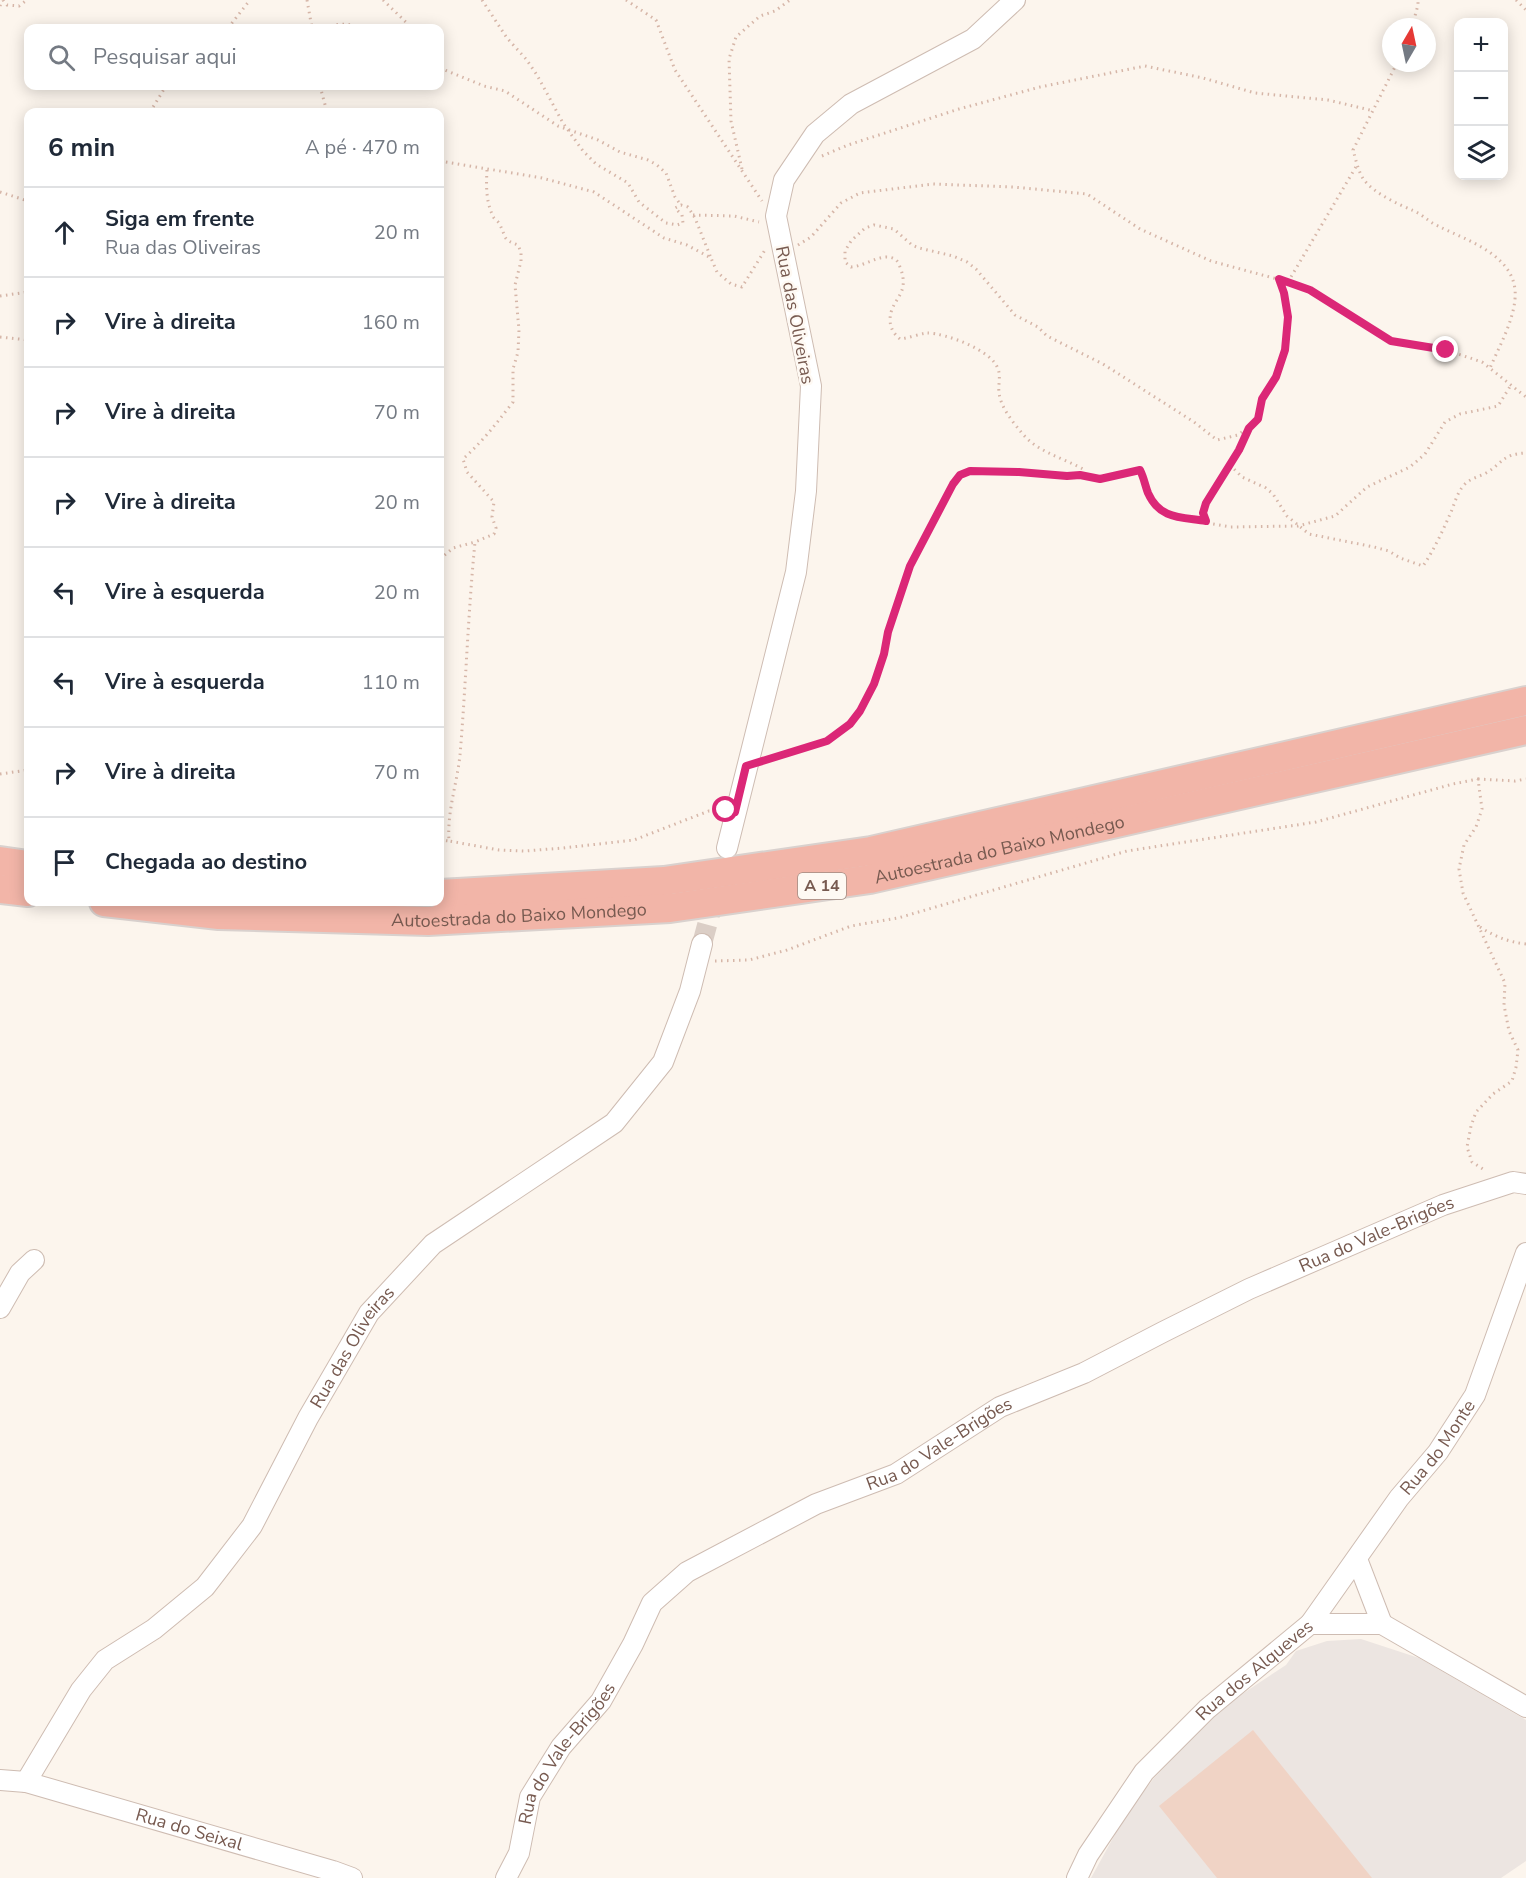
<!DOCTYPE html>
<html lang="pt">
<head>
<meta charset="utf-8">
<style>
	:root { --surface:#fff; --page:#f2f2f3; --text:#1f2937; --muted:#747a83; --line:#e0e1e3 }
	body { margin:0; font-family:"Nunito Sans",sans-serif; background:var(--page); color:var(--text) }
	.controls { position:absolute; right:18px; top:18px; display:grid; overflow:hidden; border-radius:12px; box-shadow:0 3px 15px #0003 }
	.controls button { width:54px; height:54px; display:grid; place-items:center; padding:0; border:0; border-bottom:2px solid var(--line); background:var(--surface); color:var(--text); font:30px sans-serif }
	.compass { position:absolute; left:1382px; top:18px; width:54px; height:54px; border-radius:50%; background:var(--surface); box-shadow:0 3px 15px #0003; rotate:9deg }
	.stop { position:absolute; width:18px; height:18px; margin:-14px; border:4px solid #db2777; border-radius:50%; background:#fff }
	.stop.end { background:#db2777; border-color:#fff; box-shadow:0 2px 6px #0008 }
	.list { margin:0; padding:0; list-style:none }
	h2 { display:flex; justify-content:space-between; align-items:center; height:78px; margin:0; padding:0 24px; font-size:26px }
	h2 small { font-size:20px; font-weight:400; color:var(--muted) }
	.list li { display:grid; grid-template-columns:39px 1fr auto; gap:18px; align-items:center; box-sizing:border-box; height:90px; padding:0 24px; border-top:2px solid var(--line) }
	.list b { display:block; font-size:22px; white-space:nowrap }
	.list p { margin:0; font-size:20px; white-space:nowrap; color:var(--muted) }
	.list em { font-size:20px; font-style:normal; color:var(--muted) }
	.icon { flex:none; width:33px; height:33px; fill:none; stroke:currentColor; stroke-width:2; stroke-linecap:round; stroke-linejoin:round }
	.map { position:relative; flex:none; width:1526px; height:1878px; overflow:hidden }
	.search { position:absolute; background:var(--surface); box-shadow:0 3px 15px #0003; left:24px; top:24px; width:420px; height:66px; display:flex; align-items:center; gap:15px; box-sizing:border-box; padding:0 21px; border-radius:12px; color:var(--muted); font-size:22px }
	.panel { position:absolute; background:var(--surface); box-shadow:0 3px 15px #0003; left:24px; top:108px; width:420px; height:798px; border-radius:12px }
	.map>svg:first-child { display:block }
</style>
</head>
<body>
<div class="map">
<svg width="1526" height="1878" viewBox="0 0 1526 1878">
	<rect width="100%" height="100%" fill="#fcf5ed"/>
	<polygon fill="#ece5e1" points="1361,1639 1419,1658 1526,1720 1526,1861 1501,1878 1091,1878 1124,1818 1154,1778 1218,1710 1286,1665 1296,1651 1327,1641"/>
	<polygon fill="#f0d3c5" points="1253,1730 1372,1878 1217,1878 1159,1806"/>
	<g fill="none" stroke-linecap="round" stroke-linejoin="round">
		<polyline stroke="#dbcec6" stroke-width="20" stroke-dasharray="20 10" stroke-linecap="butt" points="702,944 716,892"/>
		<g stroke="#cebcb2" stroke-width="22">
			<g id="minor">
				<polyline points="727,848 796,572 806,491 811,386 776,216 784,180 815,134 851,104 973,39 1015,0"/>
				<polyline points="0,1308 20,1273 34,1260"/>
				<polyline points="1357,1559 1382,1624"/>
				<path id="s1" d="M1310 1624 1399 1498 1438 1452 1475 1395 1526 1253"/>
				<path id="s2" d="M0 1780 26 1782 333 1871 352 1878"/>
				<path id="s3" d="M26 1782 81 1690 105 1660 154 1629 205 1587 252 1526 308 1418 369 1313 433 1244 614 1123 663 1062 690 991 702 944"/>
				<path id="s4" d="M506 1878 519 1853 530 1797 561 1747 601 1701 633 1644 652 1603 687 1572 816 1504 896 1474 1000 1407 1084 1373 1163 1332 1249 1289 1443 1205 1513 1182 1526 1184"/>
				<path id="s5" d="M1077 1878 1088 1855 1144 1772 1207 1709 1310 1624H1382L1526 1707"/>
			</g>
		</g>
		<g stroke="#d9d1ce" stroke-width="32">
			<g id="highway">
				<polyline points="0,861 28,865"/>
				<polyline points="0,889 28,892"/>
				<polyline points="440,894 664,881 871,851 1526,701"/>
				<path id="s6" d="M104 902 219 915 428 921 670 908 870 879 1526 730"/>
			</g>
		</g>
		<g stroke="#d6b6a8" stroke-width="3" stroke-dasharray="1.5 4.5" stroke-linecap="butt">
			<polyline points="3,0 7,5 19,6 27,0"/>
			<polyline points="307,0 312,28"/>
			<polyline points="383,0 412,28"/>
			<polyline points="482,0 507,38 526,59 537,75 563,123 583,151 596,164 628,183 639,202 666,223 677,225 683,223 682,215 675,208 681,205 688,207 695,218 711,258"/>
			<polyline points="626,0 656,20 675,70 762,201"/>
			<polyline points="1516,0 1526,10"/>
			<polyline points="0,6 2,0"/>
			<polyline points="1412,27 1418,5 1418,0"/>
			<polyline points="228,28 250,0"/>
			<path d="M325 28C338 22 351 24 364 28"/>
			<path d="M1397 63 1353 150C1356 160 1358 171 1364 180 1375 194 1398 204 1414 211 1423 215 1429 222 1438 226 1468 241 1519 256 1515 299 1513 322 1499 347 1490 368"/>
			<polyline points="440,68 484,86 505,91 558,126 598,140 620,152 648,160 657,165 666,173 675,197 681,205"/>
			<polyline points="320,86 327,112"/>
			<polyline points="150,112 166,86"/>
			<polyline points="822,156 848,145 959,109 1040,87 1145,66 1203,78 1255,93 1328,100 1374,111"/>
			<polyline points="440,161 542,178 594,192 664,238 687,245 711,258 717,272 731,284 742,287 765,250"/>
			<polyline points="742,169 731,121 729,59 736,37 760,16 775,11 790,0"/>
			<path d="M487 170C486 187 486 203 494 218 496 220 499 222 500 225 507 239 502 239 518 245L521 252V261L515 285 519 330 518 352 513 369V402C497 423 482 442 463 459L467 472 494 502 492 517 496 528 494 534 475 542C468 613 466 684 460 755 457 784 447 811 449 841L499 850 525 851 563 848 634 840 688 819 709 811H719"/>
			<polyline points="0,192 28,201"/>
			<polyline points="693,215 734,216 759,222"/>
			<polyline points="798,245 811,237 841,203 860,193 933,184 1013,187 1087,194 1140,229 1211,261 1288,282 1310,290 1391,341 1446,350 1482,362 1526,397"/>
			<polyline points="1288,282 1357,165"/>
			<polyline points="0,296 28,292"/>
			<polyline points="0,337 28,340"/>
			<path d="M1230 465 1242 477 1266 488 1273 494 1287 516 1309 534 1374 547 1389 551 1400 558 1423 566C1434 550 1443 530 1451 512 1455 503 1457 492 1465 484 1471 478 1479 477 1486 473 1503 463 1502 454 1526 453"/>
			<polyline points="1080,475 1100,479 1140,470 1149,494 1157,507 1170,516 1230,527 1298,526 1335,516 1367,487 1410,467 1425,454 1445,422 1460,414 1498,406 1511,385"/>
			<polyline points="1206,521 1203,514 1206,503 1239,450 1248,430"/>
			<polyline points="440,559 453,548 475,542"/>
			<path d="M768 759 827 741 850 724 860 711 874 684 884 654 888 632 910 566 953 484C961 473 968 472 981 471L1067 476 1080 475 1083 469C1061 457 1037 452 1021 432 1012 421 1000 406 999 392 998 385 1001 376 998 369 992 350 945 333 927 333 919 334 909 338 900 339 894 334 890 328 890 319 891 298 911 295 900 267 898 260 894 257 886 257 874 258 863 266 851 267L845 262V251L851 241 865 228 874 225 894 229 912 245 919 248 953 256 967 262 976 269 1015 315 1038 327 1047 336 1103 364 1194 422 1217 440 1238 435 1258 419C1260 408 1262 397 1268 388 1271 384 1275 381 1277 376 1291 345 1291 310 1279 279"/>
			<polyline points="0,774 28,770"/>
			<polyline points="1478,779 1515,781 1526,779"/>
			<polyline points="440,840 449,841"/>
			<path d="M1480 927C1494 936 1508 942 1526 944"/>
			<polyline points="715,961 749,960 787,950 851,926 898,918 1127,851 1316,822 1453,784 1478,779 1482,809 1476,827 1464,845 1459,869 1463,893 1505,983 1504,1005 1509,1031 1518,1050 1516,1067 1512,1081 1493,1094 1476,1112 1471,1126 1467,1147 1472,1162 1486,1171"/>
		</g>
		<use href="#minor" stroke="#fff" stroke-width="20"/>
		<use href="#highway" stroke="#f2b5a8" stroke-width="28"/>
	</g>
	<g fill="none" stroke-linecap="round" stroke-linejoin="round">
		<path stroke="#db2777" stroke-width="8" d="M726 810 735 812 746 766 827 741 850 724 860 711 874 684 884 654 888 632 910 566 953 484 960 475 970 471 1019 472 1067 476 1080 475 1100 479 1140 470C1144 478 1145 485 1148 493 1160 520 1182 517 1206 521L1203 513 1206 503 1239 450 1249 428 1258 419 1262 399 1276 377 1285 350 1288 317 1284 293 1279 279 1310 290 1391 341 1446 350"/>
	</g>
	<g text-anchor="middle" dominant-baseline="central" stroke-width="5" stroke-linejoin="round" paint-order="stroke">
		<rect fill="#fef9f3" stroke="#a08a81" stroke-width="1.5" x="798" y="873" width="48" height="26" rx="4.5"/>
		<g font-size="16" font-weight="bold" fill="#775a50">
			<text x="822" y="886">A 14</text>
		</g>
		<g font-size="18" fill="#775a50" stroke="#fef9f3">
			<text transform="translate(795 315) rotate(79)">Rua das Oliveiras</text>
			<text stroke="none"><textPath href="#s6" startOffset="902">Autoestrada do Baixo Mondego</textPath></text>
			<text stroke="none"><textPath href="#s6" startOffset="416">Autoestrada do Baixo Mondego</textPath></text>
			<text stroke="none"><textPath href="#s4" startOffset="1132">Rua do Vale-Brigões</textPath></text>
			<text stroke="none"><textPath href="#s3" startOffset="552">Rua das Oliveiras</textPath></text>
			<text stroke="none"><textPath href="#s4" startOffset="646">Rua do Vale-Brigões</textPath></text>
			<text stroke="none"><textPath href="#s1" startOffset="218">Rua do Monte</textPath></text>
			<text stroke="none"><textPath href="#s5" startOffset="276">Rua dos Alqueves</textPath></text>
			<text stroke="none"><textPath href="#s4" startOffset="141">Rua do Vale-Brigões</textPath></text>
			<text stroke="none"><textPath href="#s2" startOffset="196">Rua do Seixal</textPath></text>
		</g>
	</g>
</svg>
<div class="controls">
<button>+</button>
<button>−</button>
<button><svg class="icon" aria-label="layers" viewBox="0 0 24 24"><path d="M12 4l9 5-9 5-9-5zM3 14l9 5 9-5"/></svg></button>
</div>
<svg class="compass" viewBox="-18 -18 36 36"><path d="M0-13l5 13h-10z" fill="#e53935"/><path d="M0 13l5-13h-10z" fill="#747a83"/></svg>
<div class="stop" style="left:726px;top:810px"></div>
<div class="stop end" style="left:1446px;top:350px"></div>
<div class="search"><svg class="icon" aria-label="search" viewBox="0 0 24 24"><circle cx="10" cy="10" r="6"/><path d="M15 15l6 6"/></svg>Pesquisar aqui</div>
<section class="panel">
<h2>6 min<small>A pé · 470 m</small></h2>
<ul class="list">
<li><svg class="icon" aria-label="ahead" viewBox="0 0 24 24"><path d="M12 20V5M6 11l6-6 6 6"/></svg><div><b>Siga em frente</b><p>Rua das Oliveiras</p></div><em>20 m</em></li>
<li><svg class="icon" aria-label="right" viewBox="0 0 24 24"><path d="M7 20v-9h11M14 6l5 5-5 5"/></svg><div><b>Vire à direita</b></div><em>160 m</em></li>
<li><svg class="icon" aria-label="right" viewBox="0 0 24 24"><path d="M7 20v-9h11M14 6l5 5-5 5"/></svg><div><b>Vire à direita</b></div><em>70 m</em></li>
<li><svg class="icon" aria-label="right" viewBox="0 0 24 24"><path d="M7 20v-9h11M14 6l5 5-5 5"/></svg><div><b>Vire à direita</b></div><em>20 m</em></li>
<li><svg class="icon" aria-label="left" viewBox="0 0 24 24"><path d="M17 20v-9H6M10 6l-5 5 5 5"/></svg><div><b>Vire à esquerda</b></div><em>20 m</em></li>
<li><svg class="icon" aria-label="left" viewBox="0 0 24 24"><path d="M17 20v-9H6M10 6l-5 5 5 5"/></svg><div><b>Vire à esquerda</b></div><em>110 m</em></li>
<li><svg class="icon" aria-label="right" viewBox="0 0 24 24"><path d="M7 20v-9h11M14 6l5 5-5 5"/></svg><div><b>Vire à direita</b></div><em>70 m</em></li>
<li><svg class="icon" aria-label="arrive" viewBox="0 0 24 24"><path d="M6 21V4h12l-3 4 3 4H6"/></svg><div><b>Chegada ao destino</b></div></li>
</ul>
</section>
</div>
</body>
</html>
